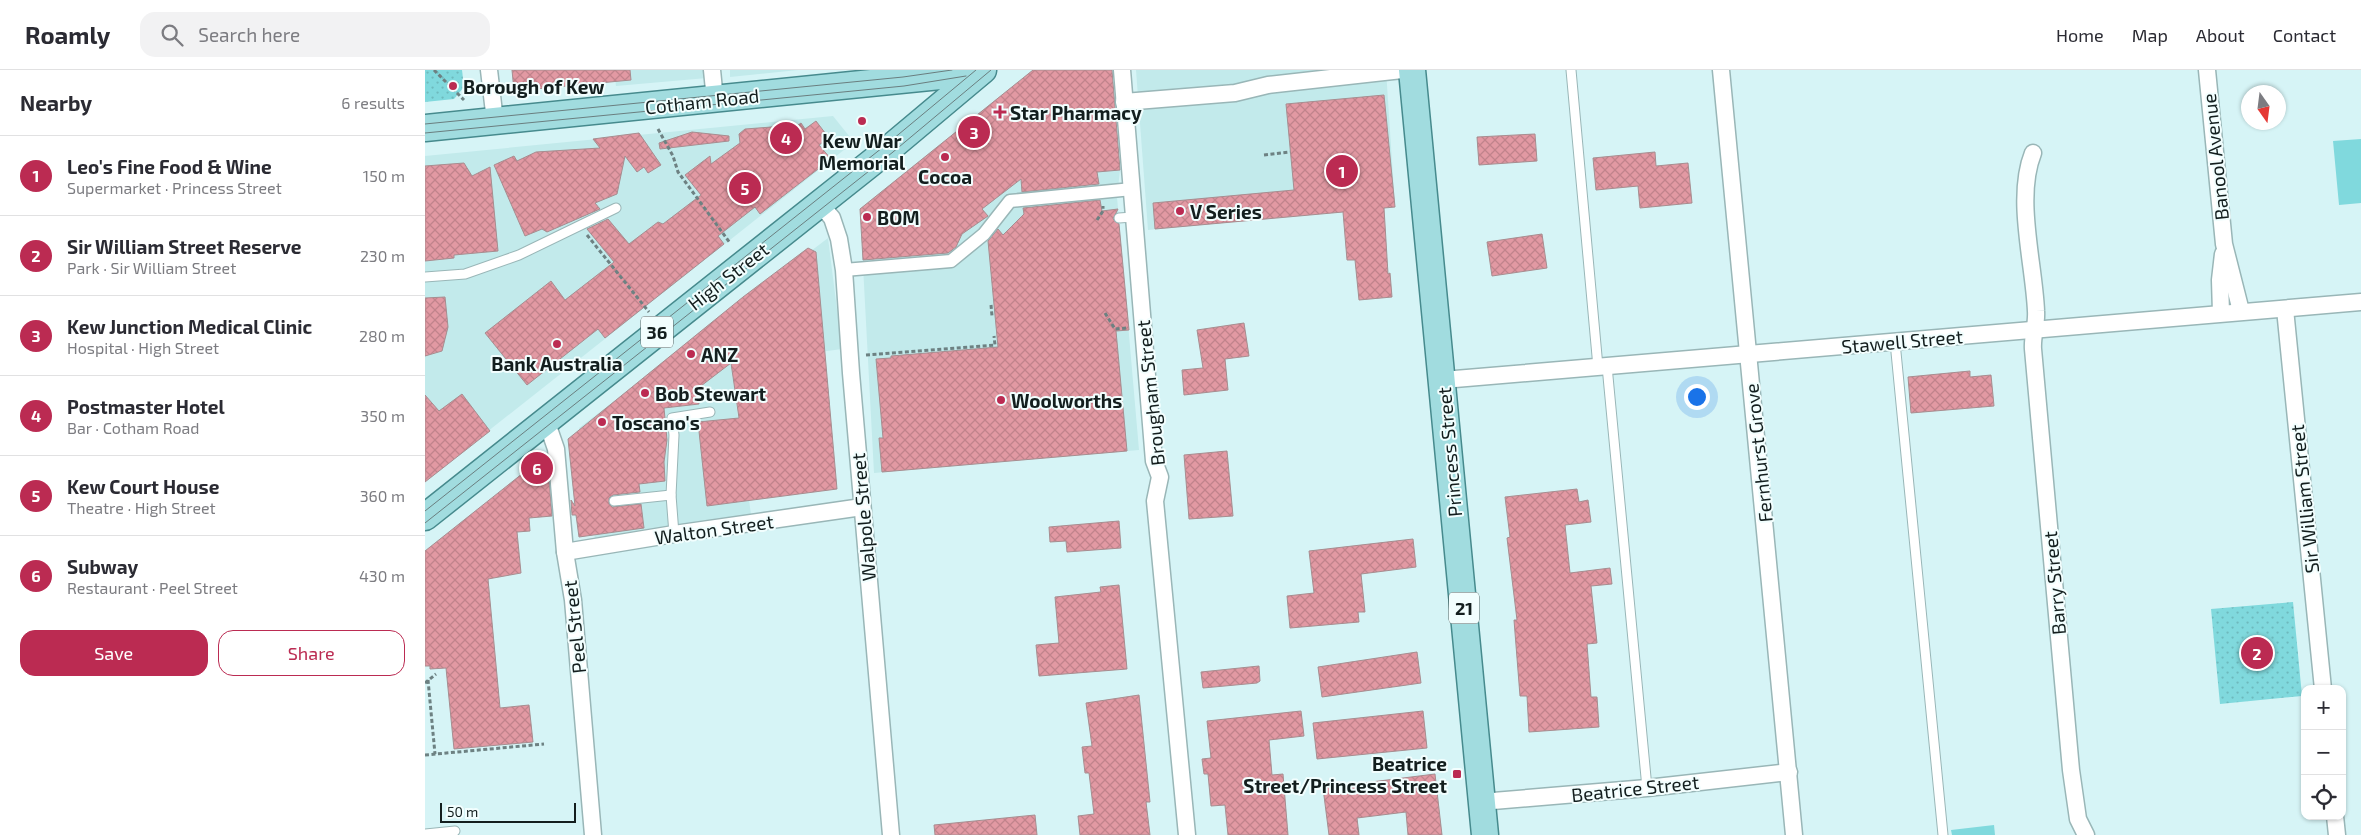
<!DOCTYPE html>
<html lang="en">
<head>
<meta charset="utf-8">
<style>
	:root { --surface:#fff; --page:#f2f2f3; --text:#2b2b33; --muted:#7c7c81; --line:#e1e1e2; --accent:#bb2b52 }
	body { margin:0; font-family:"Exo 2",sans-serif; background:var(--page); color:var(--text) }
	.controls { position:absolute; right:15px; bottom:15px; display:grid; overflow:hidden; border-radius:10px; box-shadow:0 1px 4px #0004 }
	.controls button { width:45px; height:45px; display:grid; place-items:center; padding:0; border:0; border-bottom:1px solid var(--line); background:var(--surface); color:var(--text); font:25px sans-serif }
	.compass { position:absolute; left:1816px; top:15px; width:45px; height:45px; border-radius:50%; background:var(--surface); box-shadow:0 1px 4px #0004; rotate:166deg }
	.scale { position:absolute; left:15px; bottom:12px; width:136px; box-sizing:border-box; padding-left:5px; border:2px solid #131e1e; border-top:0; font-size:14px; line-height:18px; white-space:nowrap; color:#131e1e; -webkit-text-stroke:4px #f2fefe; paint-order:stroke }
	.you { position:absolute; left:1271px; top:326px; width:18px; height:18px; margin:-12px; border:4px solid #fff; border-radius:50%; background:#1a73e8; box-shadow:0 0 0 8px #1a73e833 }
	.badge { display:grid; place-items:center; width:32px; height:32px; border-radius:50%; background:var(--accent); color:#fff; font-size:16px; font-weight:700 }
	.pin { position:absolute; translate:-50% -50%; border:2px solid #fff; box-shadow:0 1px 5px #0006 }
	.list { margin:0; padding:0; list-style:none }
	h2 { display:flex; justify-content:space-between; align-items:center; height:65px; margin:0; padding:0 20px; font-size:21px }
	h2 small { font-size:16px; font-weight:400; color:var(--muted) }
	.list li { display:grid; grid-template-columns:32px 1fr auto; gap:15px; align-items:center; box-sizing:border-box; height:80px; padding:0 20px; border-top:1px solid var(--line) }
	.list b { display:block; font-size:19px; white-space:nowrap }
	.list p { margin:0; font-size:16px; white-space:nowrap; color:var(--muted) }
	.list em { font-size:16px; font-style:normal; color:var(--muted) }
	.actions { display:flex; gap:10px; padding:15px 20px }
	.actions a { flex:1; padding:11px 0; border:1px solid var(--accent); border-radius:15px; text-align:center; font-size:18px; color:var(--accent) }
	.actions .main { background:var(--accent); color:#fff }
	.icon { flex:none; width:28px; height:28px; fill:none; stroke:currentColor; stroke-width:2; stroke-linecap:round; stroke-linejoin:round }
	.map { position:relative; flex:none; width:1936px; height:765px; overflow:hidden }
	header { display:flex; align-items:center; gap:30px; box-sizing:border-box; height:70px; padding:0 25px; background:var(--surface); border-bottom:1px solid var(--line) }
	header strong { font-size:24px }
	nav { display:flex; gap:28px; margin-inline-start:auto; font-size:18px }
	.search { width:350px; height:45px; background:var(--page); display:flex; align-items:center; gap:12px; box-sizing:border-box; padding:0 18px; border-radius:15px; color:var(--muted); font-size:19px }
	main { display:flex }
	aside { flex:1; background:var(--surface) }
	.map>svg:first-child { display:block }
</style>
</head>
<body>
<header>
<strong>Roamly</strong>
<div class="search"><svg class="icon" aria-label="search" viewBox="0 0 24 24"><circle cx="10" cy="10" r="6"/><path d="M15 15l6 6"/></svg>Search here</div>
<nav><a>Home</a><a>Map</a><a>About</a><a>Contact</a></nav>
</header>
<main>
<aside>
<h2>Nearby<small>6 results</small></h2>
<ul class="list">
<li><span class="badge">1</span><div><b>Leo's Fine Food &amp; Wine</b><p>Supermarket · Princess Street</p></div><em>150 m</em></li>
<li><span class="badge">2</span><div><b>Sir William Street Reserve</b><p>Park · Sir William Street</p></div><em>230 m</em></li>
<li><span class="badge">3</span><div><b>Kew Junction Medical Clinic</b><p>Hospital · High Street</p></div><em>280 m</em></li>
<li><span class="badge">4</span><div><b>Postmaster Hotel</b><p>Bar · Cotham Road</p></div><em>350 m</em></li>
<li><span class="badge">5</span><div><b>Kew Court House</b><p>Theatre · High Street</p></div><em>360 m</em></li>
<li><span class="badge">6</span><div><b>Subway</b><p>Restaurant · Peel Street</p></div><em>430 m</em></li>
</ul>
<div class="actions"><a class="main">Save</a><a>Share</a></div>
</aside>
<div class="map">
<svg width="1936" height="765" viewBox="0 0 1936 765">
	<defs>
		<pattern id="grass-dots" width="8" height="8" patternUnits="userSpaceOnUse" patternTransform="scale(1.25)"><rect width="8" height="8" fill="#80d9dd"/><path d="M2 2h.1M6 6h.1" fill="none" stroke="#6ebabd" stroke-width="1.8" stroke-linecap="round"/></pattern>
		<pattern id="building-cross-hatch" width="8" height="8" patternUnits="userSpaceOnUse" patternTransform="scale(1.25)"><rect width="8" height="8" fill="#e299a3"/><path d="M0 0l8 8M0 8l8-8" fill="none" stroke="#c1838c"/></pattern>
	</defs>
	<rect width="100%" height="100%" fill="#d6f4f6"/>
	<g fill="#c2eaeb">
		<polygon points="189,0 281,0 282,8 191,16"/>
		<polygon points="305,0 373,0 305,7"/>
		<polygon points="608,0 695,100 692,127 714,380 449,403 435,139"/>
		<polygon points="711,0 961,0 970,137 723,160"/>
		<polygon points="408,46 429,72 0,411 0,86"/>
		<polygon points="403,168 417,279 306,294 328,460 172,483 154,358"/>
	</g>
	<g fill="url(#grass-dots)">
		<polygon points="0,0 37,0 39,17 29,29 0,32"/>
		<polygon points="1868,532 1877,626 1795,634 1786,539"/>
	</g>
	<g fill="#80d9dd">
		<polygon points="1936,69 1936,133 1914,135 1908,71"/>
		<polygon points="1569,755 1570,765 1527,765 1526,760"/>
	</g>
	<g fill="url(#building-cross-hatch)" stroke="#a78d90">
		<polygon points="87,0 205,0 206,10 89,21"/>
		<polygon points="608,0 687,0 695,100 672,102 674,114 597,122 596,109 557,139 563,146 537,164 531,177 523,183 438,190 435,139"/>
		<polygon points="959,25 970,137 959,138 963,204 965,203 967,227 934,230 930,190 922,190 918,142 730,159 728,133 869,120 861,34"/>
		<polygon points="391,51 404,68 394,75 406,89 335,144 330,137 293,166 299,174 180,268 173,259 102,315 60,263 126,211 140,230 189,192 162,159 183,149 204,174 233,152 238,154 276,125 260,105 285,86 286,94 315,73 314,64 320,59 360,56 365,61 376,53 380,59"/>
		<polygon points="267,62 304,66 304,71 235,79 234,73"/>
		<polygon points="214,63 236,95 223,103 219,97 212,102 200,86 192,124 170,133 175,139 122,162 117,159 100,166 69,95 89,86 92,91 111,82 175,78 168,69"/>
		<polygon points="1110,64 1112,91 1054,95 1052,67"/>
		<polygon points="1230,82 1231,96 1263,93 1267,133 1215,138 1213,116 1171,120 1168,88"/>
		<polygon points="39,93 47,106 65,97 73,181 29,185 29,188 0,191 0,96"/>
		<polygon points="675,130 677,141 693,139 688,149 694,154 704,260 691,261 702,381 457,402 454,368 458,368 451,289 466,288 466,286 573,277 563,171 573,159 578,165 599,144 598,138"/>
		<polygon points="1117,164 1122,198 1067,206 1062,172"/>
		<polygon points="383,178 391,182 412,419 282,436 273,352 314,348 306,293 272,319 274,334 239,338 242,370 239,392 240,411 214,414 215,422 188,425 184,428 184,434 187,437 216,434 219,458 154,467 151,445 147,445 146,430 150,436 143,369 318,227"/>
		<polygon points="20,227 23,257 17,281 0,286 0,228"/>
		<polygon points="819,253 824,286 800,289 803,320 759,325 757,300 778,298 772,260"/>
		<polygon points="1545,301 1545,307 1566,305 1569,336 1486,343 1483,307"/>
		<polygon points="37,324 65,361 0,412 0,325 14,341"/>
		<polygon points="802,381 808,446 764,449 759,385"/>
		<polygon points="117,388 123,397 127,446 104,448 105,461 92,462 96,503 63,509 75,638 104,635 108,672 29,679 21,598 5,599 5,596 0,596 0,481"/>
		<polygon points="1152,419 1154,432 1163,430 1166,452 1140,455 1145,503 1185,498 1187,514 1166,516 1172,573 1162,574 1166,627 1172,627 1174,657 1104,662 1102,626 1095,626 1089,550 1092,550 1082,468 1085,467 1080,427"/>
		<polygon points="694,451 696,478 642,482 641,471 625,472 624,457"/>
		<polygon points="988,469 991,497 936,504 940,542 933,542 934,552 865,558 862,526 889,523 884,481"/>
		<polygon points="694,515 702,599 614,606 611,575 634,573 630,527 676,522 675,517"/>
		<polygon points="992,582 996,613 897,627 893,597"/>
		<polygon points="834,596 835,611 832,613 778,618 776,602"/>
		<polygon points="714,625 725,732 721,732 725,765 655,765 653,746 669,744 664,703 660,703 657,677 667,676 661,633"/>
		<polygon points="876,641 879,666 844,670 847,705 858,704 863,765 803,765 800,735 786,736 783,704 779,704 777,689 786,688 782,651"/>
		<polygon points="998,641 1002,678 892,689 888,653"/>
		<polygon points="1010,704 1017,765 983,765 981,742 932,748 934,765 904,765 898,718"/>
		<polygon points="610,745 612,765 510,765 509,755"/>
	</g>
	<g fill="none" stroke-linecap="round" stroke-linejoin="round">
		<g stroke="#99b6b7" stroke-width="11">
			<g id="service">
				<polyline points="1146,0 1173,297"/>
				<polyline points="694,148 708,147"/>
				<polyline points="0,207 40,204 94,185 191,138"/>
				<polyline points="1470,272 1518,765"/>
				<polyline points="1182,296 1222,718"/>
				<polyline points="189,431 246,425"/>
				<polyline points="249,464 246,425 249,365 247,348 285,342"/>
				<polyline points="0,764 30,761"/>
			</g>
		</g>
		<g stroke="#99b6b7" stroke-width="15">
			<polyline id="pedestrian" points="419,200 526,191 559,164 585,131 707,119"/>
		</g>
		<g stroke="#99b6b7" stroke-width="19">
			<g id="minor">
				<polyline points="64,0 70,51"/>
				<polyline points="287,0 290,30"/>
				<polyline points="697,0 729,391 735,407 730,431 762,765"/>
				<polyline points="1296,0 1369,765"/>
				<polyline points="1782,0 1799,174 1816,241"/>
				<polyline points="699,32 810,23 843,15 977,0"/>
				<path d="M1608 83C1590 128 1609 193 1611 241 1612 254 1607 267 1608 279L1646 700 1653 749 1661 765"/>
				<polyline points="395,134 407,148 414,169 419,200 426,303 466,765"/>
				<polyline points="1860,239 1898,619"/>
				<polyline points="1796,243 1795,210 1798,184"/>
				<polyline points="1018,310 1936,232"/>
				<polyline points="121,350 131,379 140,482 148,530 168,765"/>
				<polyline points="140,482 249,464 437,437"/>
				<polyline points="1056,732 1222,718 1364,702"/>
				<polyline points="1910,746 1912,765"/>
			</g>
		</g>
		<g stroke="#468a8d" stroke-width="29">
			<g id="primary">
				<polyline points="987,0 1060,765"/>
				<polyline points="0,58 555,2"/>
				<polyline points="0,447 465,78 558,0"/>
			</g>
		</g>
		<g stroke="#6d8182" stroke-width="3" stroke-dasharray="4 2.5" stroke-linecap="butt">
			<polyline points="9,0 39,30"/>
			<polyline points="233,59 248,86 253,102 305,173"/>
			<polyline points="839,85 865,82"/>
			<polyline points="672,150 678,141 678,136"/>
			<polyline points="162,165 224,242"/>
			<polyline points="566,235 567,246"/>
			<polyline points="680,243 690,259 702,258"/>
			<polyline points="441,285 570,275 569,266"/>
			<polyline points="3,610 10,684"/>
			<polyline points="0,613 11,604"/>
			<polyline points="0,685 119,674"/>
		</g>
		<use href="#service" stroke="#fff" stroke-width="9"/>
		<use href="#pedestrian" stroke="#fff" stroke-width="12"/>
		<use href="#minor" stroke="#fff" stroke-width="16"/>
		<use href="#primary" stroke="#a1dcdf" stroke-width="26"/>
		<g stroke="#6a7e7f" stroke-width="1">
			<polyline points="0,54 478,7 527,0"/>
			<polyline points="0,63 479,16 541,6"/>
			<polyline points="0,441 462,74 551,0"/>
			<polyline points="0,453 468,82 566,0"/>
		</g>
	</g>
	<g fill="#bb2b52" stroke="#f2fefe" stroke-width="2">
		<circle cx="28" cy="16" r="5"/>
		<path d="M572.5 34.5h5v5h5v5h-5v5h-5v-5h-5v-5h5z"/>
		<circle cx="437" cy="51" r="5"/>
		<circle cx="520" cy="87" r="5"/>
		<circle cx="755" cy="141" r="5"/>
		<circle cx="442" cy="147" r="5"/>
		<circle cx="132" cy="274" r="5"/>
		<circle cx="266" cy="284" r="5"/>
		<circle cx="220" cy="323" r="5"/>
		<circle cx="576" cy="330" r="5"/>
		<circle cx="177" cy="352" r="5"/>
		<rect x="1027" y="699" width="10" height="10" rx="2.5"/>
	</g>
	<g text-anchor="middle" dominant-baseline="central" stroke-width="4" stroke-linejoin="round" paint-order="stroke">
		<g fill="#f2fefe" stroke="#566161" stroke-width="1">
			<rect x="216" y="246.5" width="32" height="31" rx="4"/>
			<rect x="1024" y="522.5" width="30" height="31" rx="4"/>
		</g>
		<g font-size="18" font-weight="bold" fill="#131e1e">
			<text x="232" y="262">36</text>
			<text x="1039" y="538">21</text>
		</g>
		<g font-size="19" font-weight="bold" fill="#131e1e" stroke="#f2fefe" text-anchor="start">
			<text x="38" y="16">Borough of Kew</text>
			<text x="585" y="42">Star Pharmacy</text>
			<text x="437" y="70" text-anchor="middle">Kew War<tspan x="437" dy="22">Memorial</tspan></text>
			<text x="520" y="106" text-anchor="middle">Cocoa</text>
			<text x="765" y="141">V Series</text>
			<text x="452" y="147">BOM</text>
			<text x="276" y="284">ANZ</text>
			<text x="132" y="293" text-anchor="middle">Bank Australia</text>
			<text x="230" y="323">Bob Stewart</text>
			<text x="586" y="330">Woolworths</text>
			<text x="187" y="352">Toscano's</text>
			<text x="1022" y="693" text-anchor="end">Beatrice<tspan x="1022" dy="22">Street/Princess Street</tspan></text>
		</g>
		<g font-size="19" fill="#131e1e" stroke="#f2fefe">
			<text transform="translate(277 31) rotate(-6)">Cotham Road</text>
			<text transform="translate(1790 87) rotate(-96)">Banool Avenue</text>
			<text transform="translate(303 206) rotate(-38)">High Street</text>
			<text transform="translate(1477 271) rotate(-5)">Stawell Street</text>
			<text transform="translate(725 323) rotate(-96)">Brougham Street</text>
			<text transform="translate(1024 382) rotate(-95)">Princess Street</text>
			<text transform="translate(1333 383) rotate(-96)">Fernhurst Grove</text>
			<text transform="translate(1879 429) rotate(-96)">Sir William Street</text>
			<text transform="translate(438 447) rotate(-95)">Walpole Street</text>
			<text transform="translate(289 459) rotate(-8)">Walton Street</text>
			<text transform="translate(1629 513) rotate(-95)">Barry Street</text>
			<text transform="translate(149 557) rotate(-96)">Peel Street</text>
			<text transform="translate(1210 718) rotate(-6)">Beatrice Street</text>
		</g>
	</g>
</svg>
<div class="controls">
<button>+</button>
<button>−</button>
<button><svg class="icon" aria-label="locate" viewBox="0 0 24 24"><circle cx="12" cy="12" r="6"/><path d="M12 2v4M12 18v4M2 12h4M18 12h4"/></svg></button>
</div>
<svg class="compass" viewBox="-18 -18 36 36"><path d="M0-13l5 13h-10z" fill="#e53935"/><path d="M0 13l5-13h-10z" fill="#7c7c81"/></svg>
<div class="scale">50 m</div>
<div class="you"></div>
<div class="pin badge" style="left:917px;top:101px">1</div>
<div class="pin badge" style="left:1832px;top:583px">2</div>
<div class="pin badge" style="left:549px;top:62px">3</div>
<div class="pin badge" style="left:361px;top:68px">4</div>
<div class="pin badge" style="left:320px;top:118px">5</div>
<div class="pin badge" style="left:112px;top:398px">6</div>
</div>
</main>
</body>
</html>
